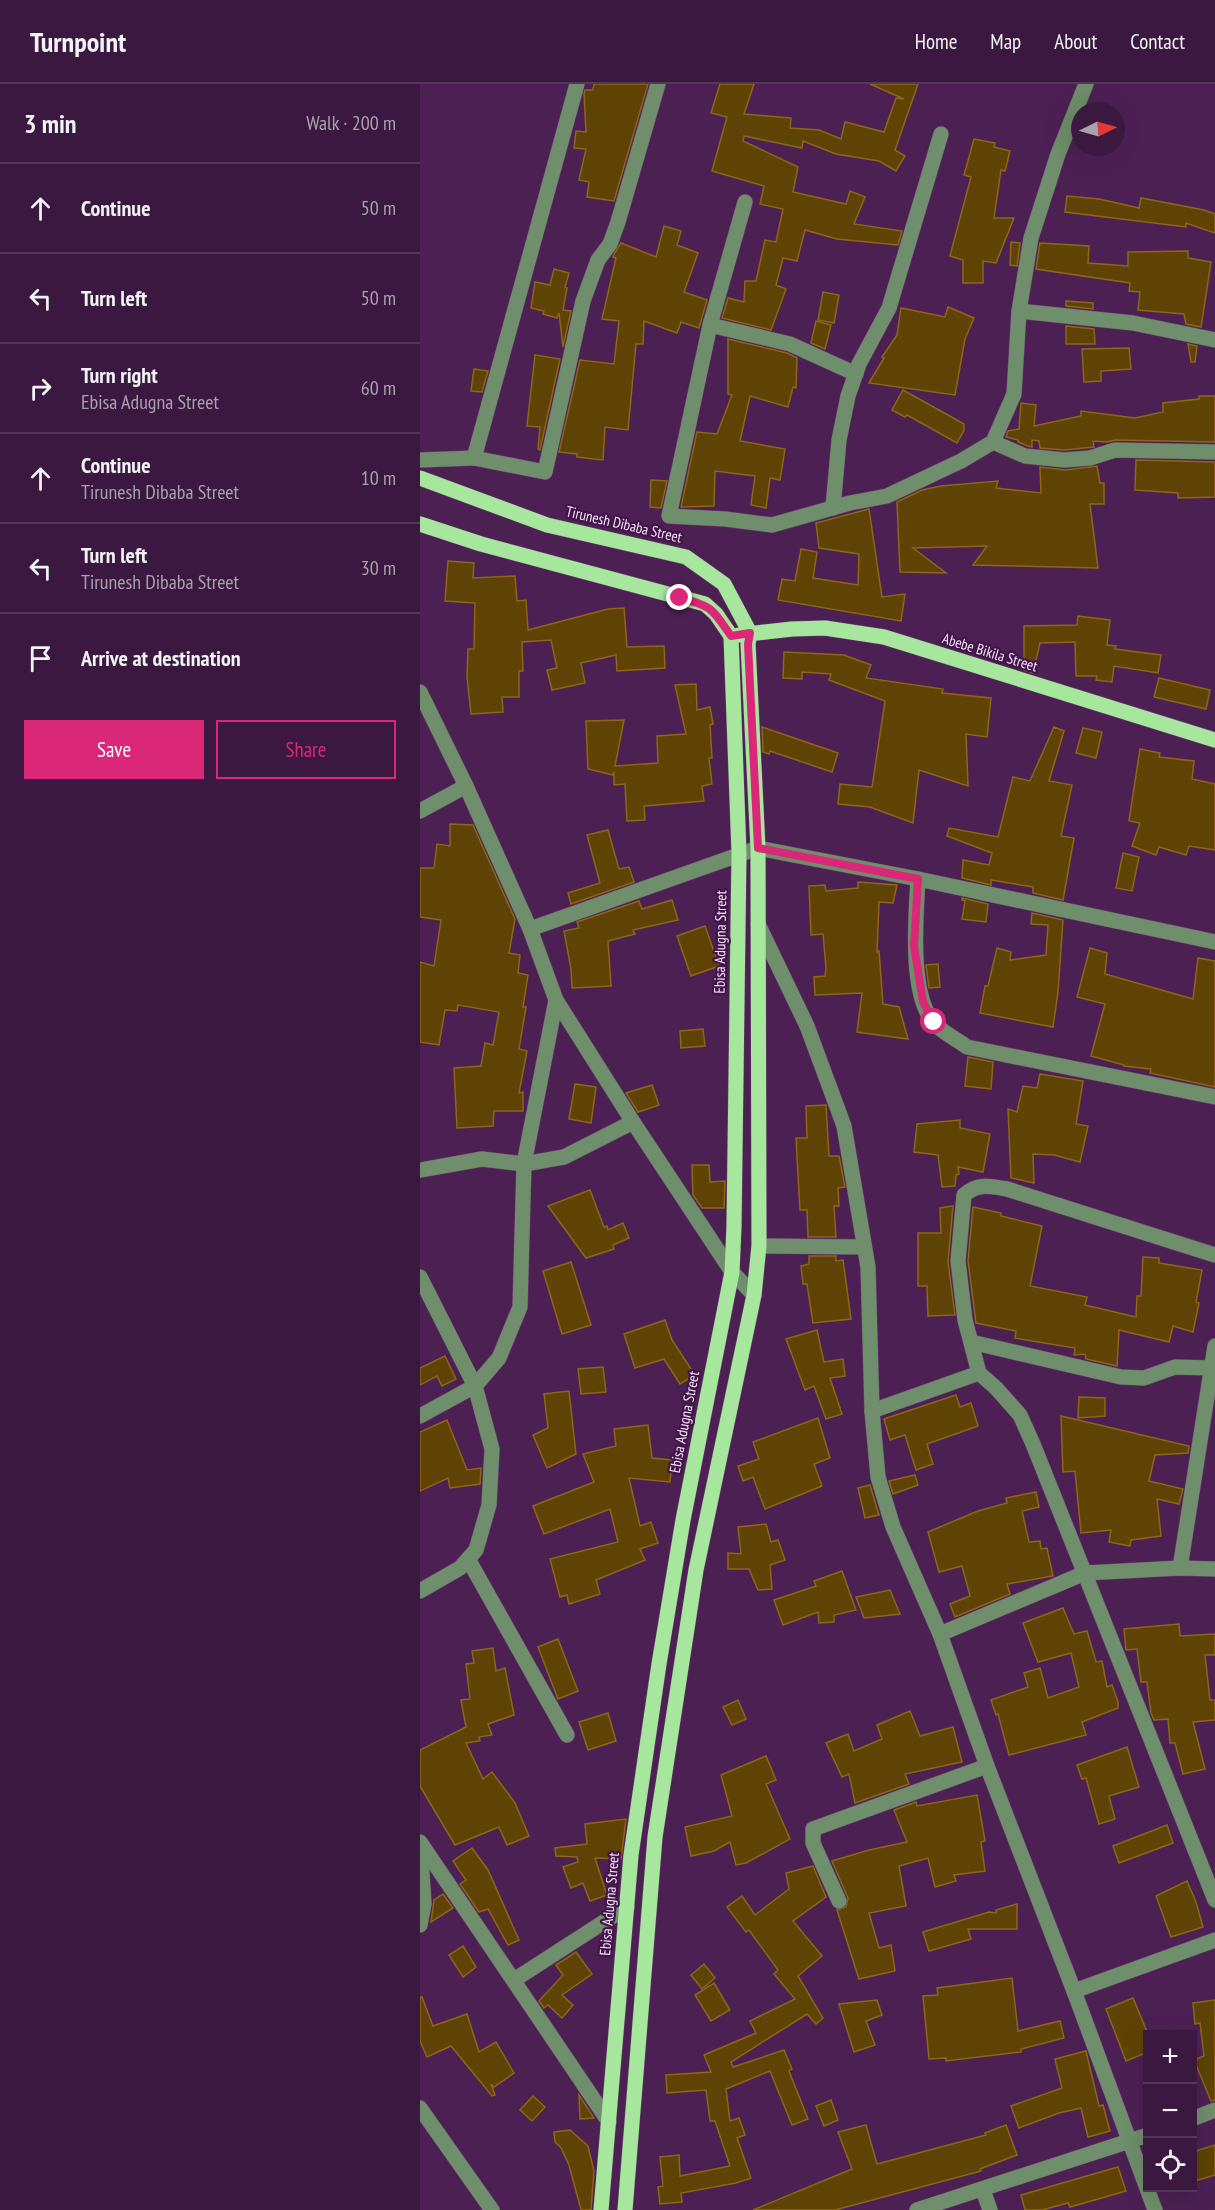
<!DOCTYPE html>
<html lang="en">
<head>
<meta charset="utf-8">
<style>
	:root { --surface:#3a183f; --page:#45254a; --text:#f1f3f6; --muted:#aba0b0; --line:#543759; --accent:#db2777 }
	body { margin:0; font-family:"PT Sans Narrow",sans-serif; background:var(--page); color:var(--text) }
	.controls { position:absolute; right:18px; bottom:18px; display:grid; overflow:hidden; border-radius:0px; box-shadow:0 6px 24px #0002 }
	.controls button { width:54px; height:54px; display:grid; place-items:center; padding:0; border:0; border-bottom:2px solid var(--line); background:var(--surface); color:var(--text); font:30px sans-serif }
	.compass { position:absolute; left:651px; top:18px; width:54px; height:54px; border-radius:50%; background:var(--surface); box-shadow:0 6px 24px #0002; rotate:85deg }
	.stop { position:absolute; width:18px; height:18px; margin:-14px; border:4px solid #db2777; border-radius:50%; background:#fff }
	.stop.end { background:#db2777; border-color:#fff; box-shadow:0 2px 6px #0008 }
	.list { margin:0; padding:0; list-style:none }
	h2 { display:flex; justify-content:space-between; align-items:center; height:78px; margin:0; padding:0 24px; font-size:26px }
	h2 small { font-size:20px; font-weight:400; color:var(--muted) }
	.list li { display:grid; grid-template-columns:39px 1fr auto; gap:18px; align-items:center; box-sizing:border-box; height:90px; padding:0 24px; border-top:2px solid var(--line) }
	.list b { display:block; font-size:22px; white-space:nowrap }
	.list p { margin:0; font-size:20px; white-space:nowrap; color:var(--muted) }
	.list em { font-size:20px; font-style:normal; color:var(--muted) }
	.actions { display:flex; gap:12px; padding:18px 24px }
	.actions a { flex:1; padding:14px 0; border:2px solid var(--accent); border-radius:0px; text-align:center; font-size:21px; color:var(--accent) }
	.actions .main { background:var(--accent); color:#fff }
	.icon { flex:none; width:33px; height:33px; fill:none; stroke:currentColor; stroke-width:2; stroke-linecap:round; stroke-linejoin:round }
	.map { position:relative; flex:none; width:795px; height:2126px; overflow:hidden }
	header { display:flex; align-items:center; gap:36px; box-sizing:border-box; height:84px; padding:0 30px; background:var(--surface); border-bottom:2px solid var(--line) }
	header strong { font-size:28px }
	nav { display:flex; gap:33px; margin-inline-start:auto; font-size:21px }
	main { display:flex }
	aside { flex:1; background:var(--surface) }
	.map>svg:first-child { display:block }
</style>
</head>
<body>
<header>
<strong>Turnpoint</strong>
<nav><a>Home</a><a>Map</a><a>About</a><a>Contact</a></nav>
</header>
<main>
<aside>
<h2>3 min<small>Walk · 200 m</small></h2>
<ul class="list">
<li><svg class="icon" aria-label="ahead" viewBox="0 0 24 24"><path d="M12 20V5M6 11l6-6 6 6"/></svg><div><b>Continue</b></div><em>50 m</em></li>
<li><svg class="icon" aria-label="left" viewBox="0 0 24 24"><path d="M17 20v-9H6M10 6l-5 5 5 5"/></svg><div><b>Turn left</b></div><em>50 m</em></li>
<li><svg class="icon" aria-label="right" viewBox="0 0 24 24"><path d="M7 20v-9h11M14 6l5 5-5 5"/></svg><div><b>Turn right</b><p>Ebisa Adugna Street</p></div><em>60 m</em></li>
<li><svg class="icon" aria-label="ahead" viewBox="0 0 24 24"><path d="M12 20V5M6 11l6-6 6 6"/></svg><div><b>Continue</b><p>Tirunesh Dibaba Street</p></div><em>10 m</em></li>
<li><svg class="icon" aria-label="left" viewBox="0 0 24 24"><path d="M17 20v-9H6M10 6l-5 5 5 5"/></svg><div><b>Turn left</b><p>Tirunesh Dibaba Street</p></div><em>30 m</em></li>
<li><svg class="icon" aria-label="arrive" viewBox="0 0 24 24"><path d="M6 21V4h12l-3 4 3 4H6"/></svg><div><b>Arrive at destination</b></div></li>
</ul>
<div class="actions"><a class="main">Save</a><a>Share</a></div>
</aside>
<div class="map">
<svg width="795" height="2126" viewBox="0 0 795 2126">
	<rect width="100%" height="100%" fill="#4d2054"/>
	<g fill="#5e4304" stroke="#8c6717" stroke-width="1.5">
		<polygon points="174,0 228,0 194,117 167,113 169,98 159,96 166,65 154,64 156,47 166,48 164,10 165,6 173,6"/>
		<polygon points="300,0 334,0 324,30 371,34 370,44 399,46 421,55 425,38 464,48 476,14 484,15 450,0 498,0 475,66 485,72 476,87 459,77 416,70 383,57 382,64 324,52 323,57 378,83 373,108 426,120 430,107 445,113 434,140 482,147 478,161 417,155 385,146 377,177 363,174 356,201 366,205 351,246 302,234 308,214 324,218 325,197 336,197 345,156 356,158 363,125 340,120 344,102 292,87 307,33 291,29"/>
		<polygon points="554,55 575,59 574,63 590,67 585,87 581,86 574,134 594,134 576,179 563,177 563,199 543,199 543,176 530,172 551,93 544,91"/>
		<polygon points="647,112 679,115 719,124 721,114 784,126 795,130 795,149 766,139 766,143 645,128"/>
		<polygon points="244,142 261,147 257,161 278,169 264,208 287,216 279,244 261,238 257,249 224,237 223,260 216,260 208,346 185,343 183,376 157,373 157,370 139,368 160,276 194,280 199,237 182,235 196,174 193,173 194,170 201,159 236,173"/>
		<polygon points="591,158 600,159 597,182 590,181"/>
		<polygon points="620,159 669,162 668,179 708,182 708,168 768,167 768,174 791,178 781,243 766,240 764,230 718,226 720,208 709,207 710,199 616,185"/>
		<polygon points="134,185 149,189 145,203 147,204 143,226 151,227 143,263 139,229 137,234 123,230 124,227 111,224 115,198 130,201"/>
		<polygon points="403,208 419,211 414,239 398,236"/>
		<polygon points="646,217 673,219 673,225 646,222"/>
		<polygon points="528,223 554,234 545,255 535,311 449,299 464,274 462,273 477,251 481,224 525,233"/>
		<polygon points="396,237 411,241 405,265 391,259"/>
		<polygon points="646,242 674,245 675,260 646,260"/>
		<polygon points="308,255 367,269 377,274 376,304 373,303 368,323 330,312 320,357 365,365 360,396 350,394 346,424 331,421 335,392 295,387 294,422 261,423 277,348 297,350 312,311 308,310"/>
		<polygon points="768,260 777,262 775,278 771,278"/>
		<polygon points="709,264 711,285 681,287 681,297 664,298 662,265"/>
		<polygon points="115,271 140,275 120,366 118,365 120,343 107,342"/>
		<polygon points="54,285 68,287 62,308 51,307"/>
		<polygon points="483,306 544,340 544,346 537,359 487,331 485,333 472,326"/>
		<polygon points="779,312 795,312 795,358 695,356 687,358 673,357 674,363 644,366 620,364 619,357 612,356 612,363 608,362 598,358 598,356 586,353 588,347 599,345 601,319 616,321 614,342 661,332 661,327 715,334 743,328 743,319 779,315"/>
		<polygon points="716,376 795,378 795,413 758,414 758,409 715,406"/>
		<polygon points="677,382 680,399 684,399 684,420 670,420 678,484 553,481 567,462 493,464 526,489 480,488 477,418 502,406 521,402 578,397 576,404 621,409 620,383 645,386"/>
		<polygon points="231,396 247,397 241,424 230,423"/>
		<polygon points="449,425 462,513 485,510 481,537 358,516 362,495 375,497 381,465 397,468 393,494 438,501 439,470 399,464 396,439"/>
		<polygon points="28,477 54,479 53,494 95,492 97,517 106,516 108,546 188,525 204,524 207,563 244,562 245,584 197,587 196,571 161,579 165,599 132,606 127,586 137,584 131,556 102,558 103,587 99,587 99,613 82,613 83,628 51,630 47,593 48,565 54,565 55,519 25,517"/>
		<polygon points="658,532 690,536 687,561 696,562 695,565 741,571 738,589 694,582 692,598 676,596 677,592 656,592 655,558 620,559 613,589 604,586 604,542 657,541"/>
		<polygon points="364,568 424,571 451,581 446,594 523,605 522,609 571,614 567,653 546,650 548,702 499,686 493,739 450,723 418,720 420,700 452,703 465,617 409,596 411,590 382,588 382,595 363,594"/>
		<polygon points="739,594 790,606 786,625 734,613"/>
		<polygon points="276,600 277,626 290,623 293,640 290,641 292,674 289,674 292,700 282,702 284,717 224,722 225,736 207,737 205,700 194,701 194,688 193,691 168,685 166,637 204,636 195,682 238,679 237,652 266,650 255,601"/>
		<polygon points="342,643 418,669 412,688 350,667 349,670 343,668"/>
		<polygon points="634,643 644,647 629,697 652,701 641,752 654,754 643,816 613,809 613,803 571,796 571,801 542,794 543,776 569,781 572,769 527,752 529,744 578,753 593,693 610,697"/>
		<polygon points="663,644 682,648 676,674 656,669"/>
		<polygon points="720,665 740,669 739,673 774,677 772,695 795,700 795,766 769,762 766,771 739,763 736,771 712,762 720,739 709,737"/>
		<polygon points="30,740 53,741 95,835 89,869 100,871 98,889 108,891 103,923 106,923 99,965 107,967 99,1009 103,1008 103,1027 74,1027 73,1042 37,1044 34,984 61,982 65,959 73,961 79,928 38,921 37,927 25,926 19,961 0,958 0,878 14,882 21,836 0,833 0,784 14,784 17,760 30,762"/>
		<polygon points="188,746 199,785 209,783 214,798 151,820 148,809 180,799 167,751"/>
		<polygon points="703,769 719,773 712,807 696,804"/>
		<polygon points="438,798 477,801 473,819 459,818 457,868 459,867 463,920 479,923 488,955 437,948 442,909 395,911 394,893 405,892 406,884 403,850 391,851 389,802 405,801 406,807 438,804"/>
		<polygon points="542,814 568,820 566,838 542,835 545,817 542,816"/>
		<polygon points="252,816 258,836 213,846 215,850 188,857 191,902 152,904 151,885 144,847 159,844 157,838 219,817 222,825"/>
		<polygon points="612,829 643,836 638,908 633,943 560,929 565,902 568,902 577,864 591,868 590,876 626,871 628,841 611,840"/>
		<polygon points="285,842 299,882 271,892 257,852"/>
		<polygon points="670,864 687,869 685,890 773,915 778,874 795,877 795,1003 730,989 731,985 704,982 704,981 671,972 685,920 657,913"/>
		<polygon points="518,880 520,903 509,904 506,881"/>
		<polygon points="283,945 285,962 261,964 260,947"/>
		<polygon points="548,973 573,978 571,1005 545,1002"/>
		<polygon points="620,990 663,997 656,1040 668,1042 660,1078 634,1071 613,1070 614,1099 591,1094 588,1025 597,1028 603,1002 617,1004"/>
		<polygon points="155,1000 176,1003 171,1039 149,1035"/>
		<polygon points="232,1001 239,1021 218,1028 206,1009"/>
		<polygon points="406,1021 409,1072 419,1072 425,1103 418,1104 419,1122 414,1122 416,1153 388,1153 387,1126 380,1126 376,1054 387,1054 386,1022"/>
		<polygon points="540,1036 540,1044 570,1050 563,1088 538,1083 539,1090 536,1091 535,1102 522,1103 518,1071 494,1068 497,1040"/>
		<polygon points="272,1081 289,1081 290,1098 305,1097 304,1124 282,1124 273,1111"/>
		<polygon points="170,1106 184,1143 187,1142 188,1146 203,1139 209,1154 193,1161 194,1165 166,1174 128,1122"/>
		<polygon points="533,1122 528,1178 535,1231 508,1232 507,1202 498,1202 498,1149 521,1149 520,1124"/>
		<polygon points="553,1123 581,1129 581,1132 622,1142 610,1202 667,1213 665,1221 716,1233 717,1212 721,1212 723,1173 739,1174 739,1179 782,1186 776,1218 779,1219 773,1248 753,1242 749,1258 699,1246 697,1282 666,1275 665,1270 654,1271 655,1264 595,1254 596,1247 556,1239 548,1177"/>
		<polygon points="389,1172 416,1172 416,1177 423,1176 431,1235 393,1239 387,1200 383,1200 381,1182 389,1180"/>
		<polygon points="151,1178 171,1241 142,1250 123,1187"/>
		<polygon points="245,1236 252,1256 275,1291 260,1300 244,1275 215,1284 204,1250"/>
		<polygon points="397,1246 404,1278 423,1275 425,1292 410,1294 422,1330 406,1335 394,1302 385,1306 366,1255"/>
		<polygon points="25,1272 36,1295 22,1302 17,1292 0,1301 0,1284"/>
		<polygon points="183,1283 186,1308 161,1310 158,1285"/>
		<polygon points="149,1307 156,1370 127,1384 113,1351 128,1344 124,1310"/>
		<polygon points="536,1311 540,1323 551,1319 558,1342 507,1360 513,1380 496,1386 485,1351 470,1356 464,1335"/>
		<polygon points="659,1313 685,1314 685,1332 658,1334"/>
		<polygon points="641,1332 769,1362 768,1369 735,1371 729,1397 763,1405 759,1420 737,1415 741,1452 711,1456 710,1462 689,1458 691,1446 661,1449 655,1387 643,1388"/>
		<polygon points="398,1334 410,1374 394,1380 402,1402 345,1425 333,1393 323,1397 318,1382 339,1375 333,1358"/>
		<polygon points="27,1336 47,1386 61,1384 60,1400 30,1404 28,1394 0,1407 0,1348"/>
		<polygon points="228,1341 232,1374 252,1376 250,1398 209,1394 220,1442 231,1438 238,1459 220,1465 225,1476 176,1496 180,1510 149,1520 147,1511 140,1513 130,1475 198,1458 190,1425 124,1450 113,1422 174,1398 163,1370 196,1362 194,1345"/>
		<polygon points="495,1391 498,1401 473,1410 469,1397"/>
		<polygon points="450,1401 459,1431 445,1434 438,1404"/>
		<polygon points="616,1408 619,1423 602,1427 609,1458 620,1457 621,1465 627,1464 633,1492 587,1500 590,1510 535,1533 530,1520 550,1512 542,1482 519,1488 508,1448 558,1427 587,1419 586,1414"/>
		<polygon points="346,1440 351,1458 358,1456 365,1476 350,1481 352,1505 338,1506 329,1485 308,1485 308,1469 321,1470 318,1443"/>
		<polygon points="422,1487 436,1526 414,1531 414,1538 399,1539 398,1528 363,1541 354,1516 396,1502 394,1497"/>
		<polygon points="470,1506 480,1530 444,1534 436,1513"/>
		<polygon points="643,1524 654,1550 667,1547 676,1578 682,1577 687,1603 692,1601 698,1618 698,1624 662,1638 666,1651 589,1671 578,1630 576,1631 571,1616 608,1603 604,1589 620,1584 628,1614 659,1603 651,1569 618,1578 603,1539"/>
		<polygon points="759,1540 760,1552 795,1550 795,1571 785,1571 790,1616 795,1616 795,1636 773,1638 785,1685 763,1690 755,1659 750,1659 748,1635 734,1636 731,1629 727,1598 721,1598 717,1565 706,1566 704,1545"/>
		<polygon points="138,1555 158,1607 138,1615 118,1563"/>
		<polygon points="73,1564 76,1587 85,1584 94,1631 68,1640 72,1651 59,1653 60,1657 46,1659 63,1695 72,1688 95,1719 109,1752 87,1761 79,1743 35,1761 0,1702 0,1666 46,1643 41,1616 50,1615 46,1580 54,1579 52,1567"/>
		<polygon points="318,1616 326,1635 312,1641 303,1623"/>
		<polygon points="490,1627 500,1652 533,1643 542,1678 485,1690 489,1700 435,1719 429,1690 422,1693 406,1659 428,1650 434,1667 462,1655 457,1641"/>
		<polygon points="188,1629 196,1657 168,1666 159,1638"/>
		<polygon points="707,1663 719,1703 689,1712 695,1735 679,1740 666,1694 662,1695 657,1681"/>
		<polygon points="346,1672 356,1696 346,1700 370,1755 326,1779 316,1781 310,1758 294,1767 271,1772 265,1743 312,1732 301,1691"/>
		<polygon points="557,1711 565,1757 561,1758 565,1787 534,1791 536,1797 515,1803 508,1774 479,1782 486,1822 449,1829 459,1864 471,1861 475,1887 439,1895 417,1826 426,1823 428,1814 412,1777 449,1766 487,1758 474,1726 496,1718 497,1722"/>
		<polygon points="206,1735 201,1775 175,1774 187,1811 170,1817 163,1799 151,1804 143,1783 158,1778 157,1773 136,1772 135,1764 167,1760 165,1740"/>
		<polygon points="747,1741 753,1759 699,1779 693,1762"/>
		<polygon points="52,1764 68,1786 99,1856 88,1861 68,1825 59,1828 40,1800 46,1796 33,1777"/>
		<polygon points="393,1782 406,1813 373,1837 402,1872 378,1892 403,1934 396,1940 387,1930 311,1978 313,1983 364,1966 372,1985 369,1987 388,2035 372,2041 350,1987 306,2005 310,2037 319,2034 325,2051 317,2054 331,2094 316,2099 261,2109 262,2118 240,2120 238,2103 243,2102 240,2073 259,2071 260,2092 310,2082 295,2037 290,2037 286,2006 247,2009 246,1991 291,1988 284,1971 336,1949 330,1937 375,1915 354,1890 358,1886 329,1846 326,1848 307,1823 322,1812 335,1831 369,1805 366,1789"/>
		<polygon points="767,1797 776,1818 783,1843 751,1853 736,1812"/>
		<polygon points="23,1810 33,1824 11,1838 14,1816"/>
		<polygon points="597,1820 597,1845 548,1845 551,1855 509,1867 503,1848 569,1828 576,1829 576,1826"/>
		<polygon points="43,1862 56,1883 43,1893 29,1871"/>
		<polygon points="156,1868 172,1890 142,1911 153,1921 142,1934 128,1921 124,1924 119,1917 143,1891 136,1881"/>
		<polygon points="284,1880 295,1894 282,1905 271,1891"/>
		<polygon points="592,1894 598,1947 640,1937 644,1954 601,1965 601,1968 526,1977 526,1974 509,1975 503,1912 518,1911 517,1904"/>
		<polygon points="294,1899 310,1926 291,1937 275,1911"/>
		<polygon points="0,1913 2,1913 13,1942 47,1930 59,1968 76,1958 94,1989 74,2003 71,2000 75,2011 72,2012 31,1962 7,1973 0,1957"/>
		<polygon points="713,1914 728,1950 728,1968 706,1977 686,1925"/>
		<polygon points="457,1916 462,1931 446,1937 455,1961 434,1968 419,1920"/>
		<polygon points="795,1916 795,2016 791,2017 774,1976 784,1972 780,1939 775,1940 773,1919"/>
		<polygon points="666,1967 679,2022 683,2021 690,2047 668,2053 661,2024 639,2029 599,2044 591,2022 642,2004 635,1975"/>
		<polygon points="159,2011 174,2034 160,2035"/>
		<polygon points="113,2012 125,2023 112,2037 100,2026"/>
		<polygon points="411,2016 418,2036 404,2042 396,2022"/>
		<polygon points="446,2041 457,2080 566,2051 565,2049 586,2041 597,2071 560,2085 561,2087 415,2126 333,2126 432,2085 418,2048"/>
		<polygon points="150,2046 168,2062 174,2087 171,2126 161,2126 149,2081 141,2064 135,2058 134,2048"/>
		<polygon points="795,2061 795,2091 772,2098 772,2068"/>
		<polygon points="698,2083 706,2107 650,2123 648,2119 622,2126 605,2126 601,2111"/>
	</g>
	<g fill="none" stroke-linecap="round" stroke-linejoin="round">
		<g stroke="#683f6f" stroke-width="16">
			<g id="minor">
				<polyline points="325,118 290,241 249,432 305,435 352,441 430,419 467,412 541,377 573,358 594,310 599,227 611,154 638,70 666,0"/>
				<polyline points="599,227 713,239 795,256"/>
				<polyline points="290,241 370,260 436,290"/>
				<polyline points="573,358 605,372 644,376 670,374 695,366 795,368"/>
				<polyline points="54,374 125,388 163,217 178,176 190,160 198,138 238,0"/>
				<polyline points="0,376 54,374 157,0"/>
				<polyline points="413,424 419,356 428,312 439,280 469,224 521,50"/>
				<polyline points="0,608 46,702 110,845 136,916 213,1038 312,1188 334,1211"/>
				<polyline points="0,727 46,702"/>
				<path d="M498 795C496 832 489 908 513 938 521 948 537 955 547 963L795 1013"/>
				<polyline points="338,840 387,942 424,1042 448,1183 452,1327 458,1393 473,1443 520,1550 567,1682 654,1907 735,2126"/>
				<polyline points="110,845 338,764 498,795 795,858"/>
				<polyline points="0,1086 62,1075 104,1080 144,1073 213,1038"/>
				<polyline points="339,1162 444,1163"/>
				<path d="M795 1171 587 1105C569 1102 558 1099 544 1111L538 1177 545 1236 559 1289 576 1304 600 1331 613 1360 795 1816"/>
				<polyline points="0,1193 55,1302 72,1365 69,1421 56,1466 40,1484 0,1507"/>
				<polyline points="551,1258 701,1293 724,1294 755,1283 792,1284"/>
				<polyline points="452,1327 559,1289"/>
				<polyline points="0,1332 55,1302 79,1274 100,1223 104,1080 136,916"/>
				<polyline points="48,1475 147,1651"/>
				<polyline points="760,1484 795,1262"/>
				<polyline points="520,1550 665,1489 760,1484 795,1485"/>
				<polyline points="0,1758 189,2038"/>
				<polyline points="419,1817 393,1759 393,1745 567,1682"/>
				<polyline points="0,1841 4,1820 0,1759"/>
				<polyline points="94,1896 207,1823"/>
				<polyline points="654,1907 795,1856"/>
				<polyline points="0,2024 72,2126"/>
				<polyline points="772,2035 795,2026"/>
				<polyline points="563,2106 570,2126"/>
				<polyline points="497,2126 728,2051"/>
			</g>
		</g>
		<g stroke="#683f6f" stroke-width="16">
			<g id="major">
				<polyline points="0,394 127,441 266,473 304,500 330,549 328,560 338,764 339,1162 334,1211 276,1486 235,1753 205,2126"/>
				<polyline points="0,440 61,460 285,520 296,530 311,552"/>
				<polyline points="319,551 372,545 405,544 464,553 795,656"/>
				<polyline points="181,2126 211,1771 239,1580 263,1436 312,1188 314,1142 319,769 311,552"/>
			</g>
		</g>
		<use href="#minor" stroke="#6f8e6b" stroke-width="15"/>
		<use href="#major" stroke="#a6e79d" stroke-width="15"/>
	</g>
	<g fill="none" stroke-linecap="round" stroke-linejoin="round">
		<path stroke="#db2777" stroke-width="8" d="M260 514C293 522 292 525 311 552L330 549 328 560 338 764 498 795 494 862 503 918 514 938"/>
	</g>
	<g text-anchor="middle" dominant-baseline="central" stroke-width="4.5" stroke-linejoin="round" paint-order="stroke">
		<g font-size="15" fill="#f8e2fc" stroke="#421549">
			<text transform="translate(204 440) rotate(13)">Tirunesh Dibaba Street</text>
			<text transform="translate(570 568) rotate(17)">Abebe Bikila Street</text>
			<text transform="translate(300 858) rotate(-89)">Ebisa Adugna Street</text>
			<text transform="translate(264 1338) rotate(-79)">Ebisa Adugna Street</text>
			<text transform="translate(189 1820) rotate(-85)">Ebisa Adugna Street</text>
		</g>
	</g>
</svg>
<div class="controls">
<button>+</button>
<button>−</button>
<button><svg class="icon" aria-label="locate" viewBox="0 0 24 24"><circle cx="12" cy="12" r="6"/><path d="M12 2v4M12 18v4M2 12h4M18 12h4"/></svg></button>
</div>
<svg class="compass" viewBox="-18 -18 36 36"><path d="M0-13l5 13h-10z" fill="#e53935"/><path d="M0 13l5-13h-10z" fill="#aba0b0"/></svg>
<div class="stop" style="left:514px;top:938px"></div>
<div class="stop end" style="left:260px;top:514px"></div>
</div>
</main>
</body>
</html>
